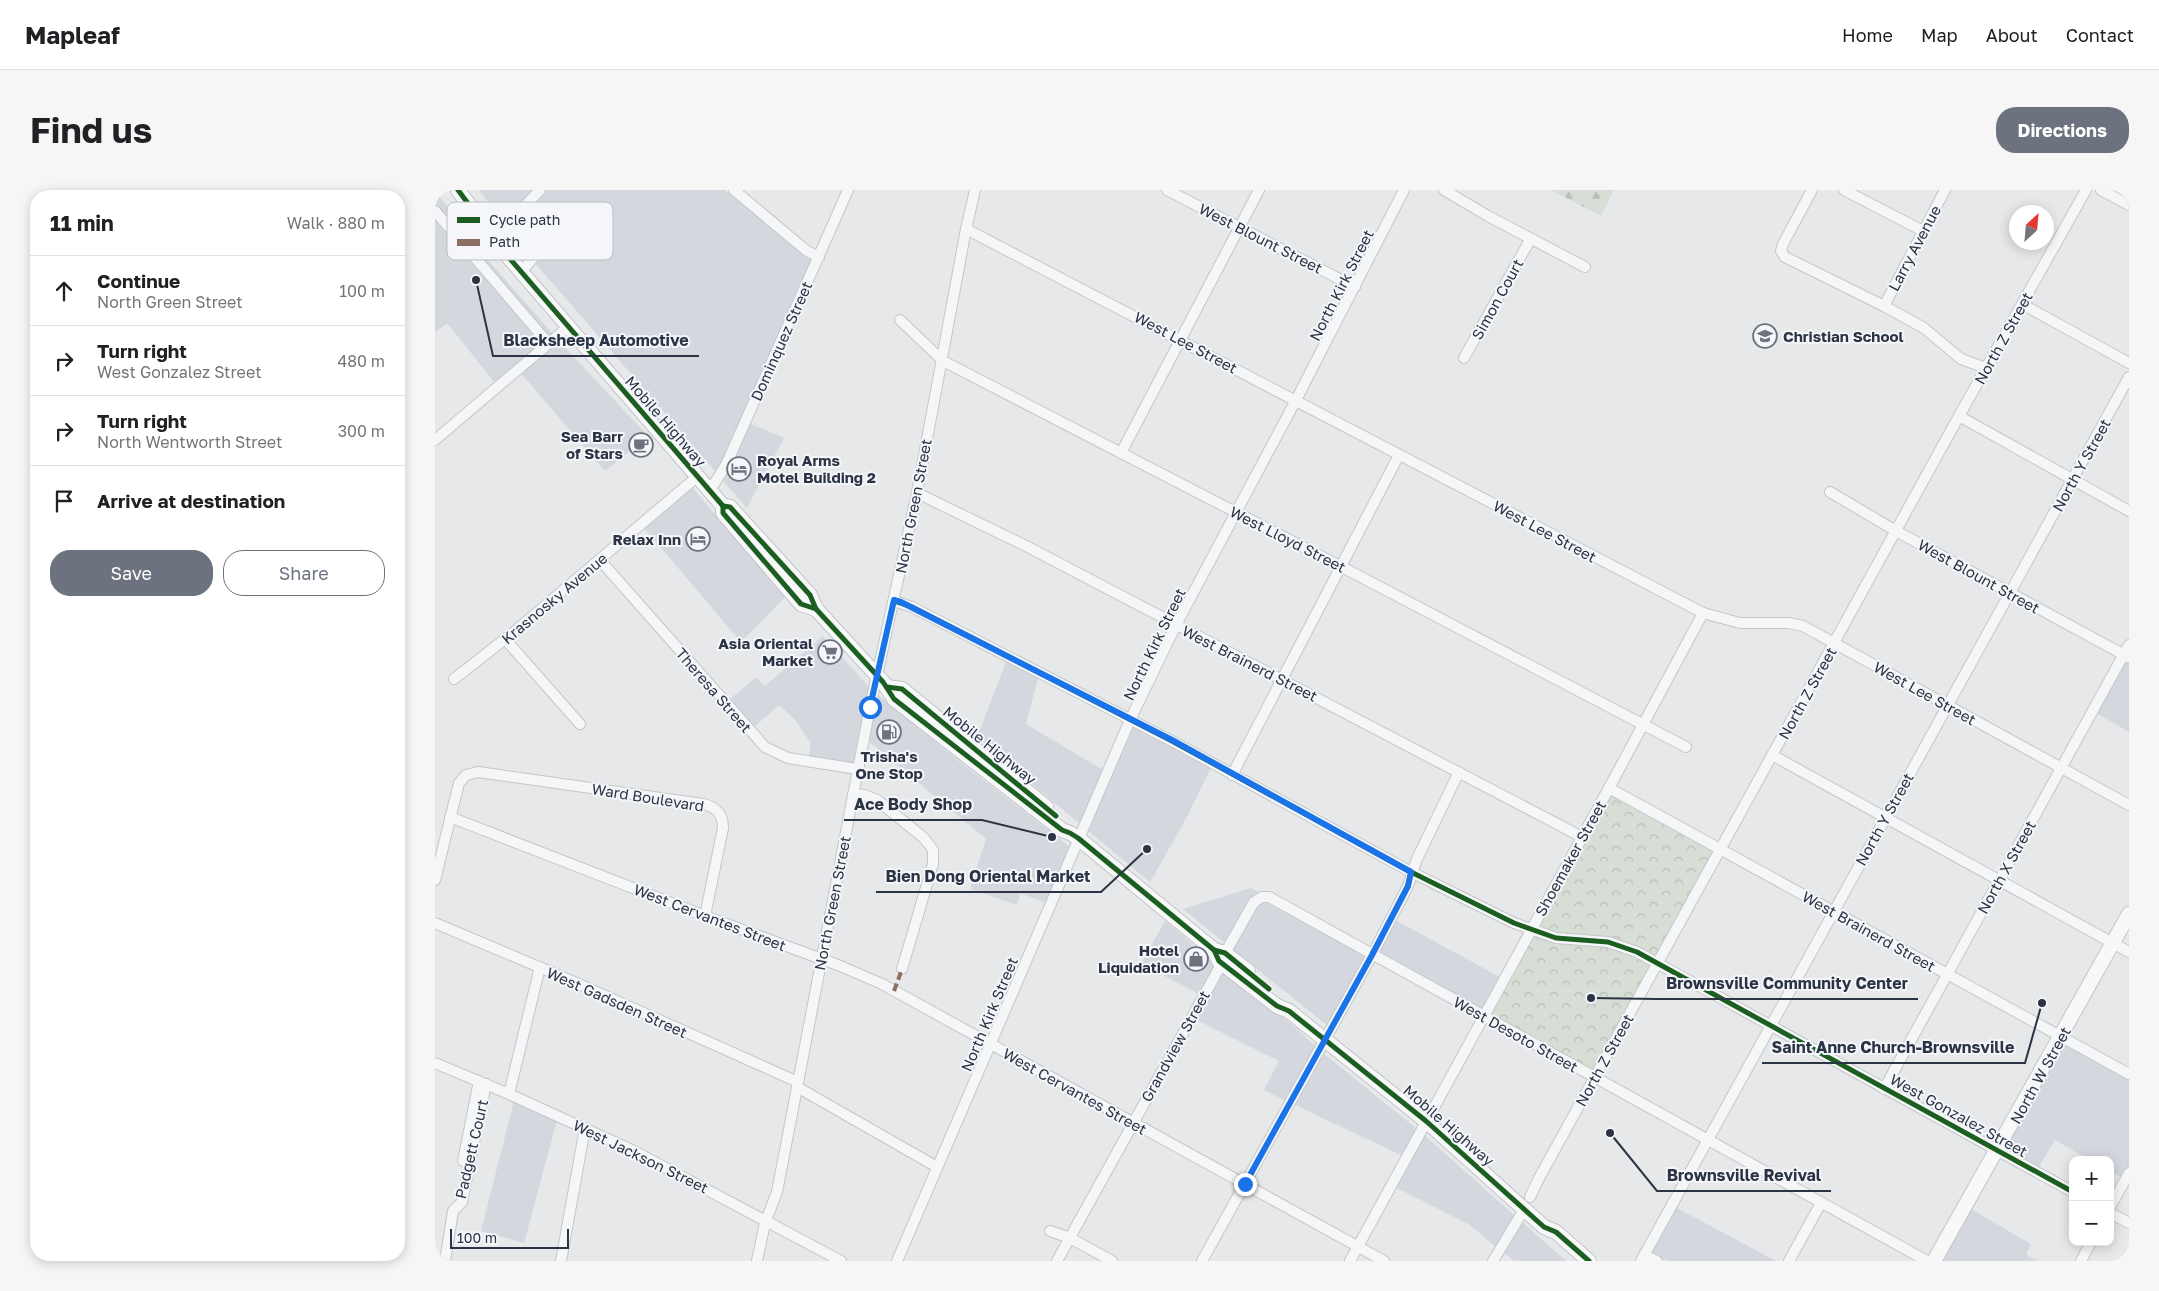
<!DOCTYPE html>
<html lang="en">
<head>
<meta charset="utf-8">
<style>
	:root { --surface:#fff; --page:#f6f6f6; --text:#202124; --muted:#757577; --line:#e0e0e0; --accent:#6c737f }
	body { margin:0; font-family:"Golos Text",sans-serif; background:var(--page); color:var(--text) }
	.controls { position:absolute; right:15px; bottom:15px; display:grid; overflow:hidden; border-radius:10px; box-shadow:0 2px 12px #0003 }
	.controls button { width:45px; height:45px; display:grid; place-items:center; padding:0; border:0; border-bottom:1px solid var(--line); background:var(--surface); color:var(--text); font:25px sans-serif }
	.compass { position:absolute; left:1574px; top:15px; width:45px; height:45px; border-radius:50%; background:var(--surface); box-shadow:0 2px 12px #0003; rotate:26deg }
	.scale { position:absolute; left:15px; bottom:12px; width:119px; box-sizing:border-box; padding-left:5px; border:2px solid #2b3445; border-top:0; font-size:14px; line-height:18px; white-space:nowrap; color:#2b3445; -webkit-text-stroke:4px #f4f6f9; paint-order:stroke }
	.stop { position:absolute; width:15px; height:15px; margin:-11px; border:4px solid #1a73e8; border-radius:50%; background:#fff }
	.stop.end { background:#1a73e8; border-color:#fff; box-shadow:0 1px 5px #0008 }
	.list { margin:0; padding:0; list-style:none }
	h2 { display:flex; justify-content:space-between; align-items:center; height:65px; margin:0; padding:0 20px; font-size:21px }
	h2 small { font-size:16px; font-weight:400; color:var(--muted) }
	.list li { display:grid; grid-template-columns:32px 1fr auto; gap:15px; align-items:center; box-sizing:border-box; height:70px; padding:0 20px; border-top:1px solid var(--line) }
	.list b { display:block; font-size:19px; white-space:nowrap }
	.list p { margin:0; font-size:16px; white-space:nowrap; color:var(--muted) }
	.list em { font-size:16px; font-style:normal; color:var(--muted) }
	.actions { display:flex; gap:10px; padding:15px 20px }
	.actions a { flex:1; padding:11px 0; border:1px solid var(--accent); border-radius:20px; text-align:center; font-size:18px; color:var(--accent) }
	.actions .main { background:var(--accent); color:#fff }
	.icon { flex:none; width:28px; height:28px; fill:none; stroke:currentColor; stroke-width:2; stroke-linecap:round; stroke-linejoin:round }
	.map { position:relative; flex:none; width:1694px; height:1071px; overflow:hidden; border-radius:20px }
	header { display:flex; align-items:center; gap:30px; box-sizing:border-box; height:70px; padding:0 25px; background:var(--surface); border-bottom:1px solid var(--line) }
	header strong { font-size:24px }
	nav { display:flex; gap:28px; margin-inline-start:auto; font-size:18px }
	.intro { display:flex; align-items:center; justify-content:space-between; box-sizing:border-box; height:120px; padding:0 30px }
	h1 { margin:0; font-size:35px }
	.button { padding:12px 22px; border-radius:20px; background:var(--accent); color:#fff; font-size:18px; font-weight:700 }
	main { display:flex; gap:30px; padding:0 30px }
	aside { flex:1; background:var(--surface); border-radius:20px; box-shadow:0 2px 12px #0003 }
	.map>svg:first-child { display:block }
</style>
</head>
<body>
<header>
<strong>Mapleaf</strong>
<nav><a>Home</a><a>Map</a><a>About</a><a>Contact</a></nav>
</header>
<div class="intro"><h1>Find us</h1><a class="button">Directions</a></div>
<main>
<aside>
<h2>11 min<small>Walk · 880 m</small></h2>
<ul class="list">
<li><svg class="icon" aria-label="ahead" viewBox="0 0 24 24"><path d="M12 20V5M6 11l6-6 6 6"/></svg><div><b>Continue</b><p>North Green Street</p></div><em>100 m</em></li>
<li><svg class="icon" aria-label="right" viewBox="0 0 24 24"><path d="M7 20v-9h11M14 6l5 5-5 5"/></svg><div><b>Turn right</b><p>West Gonzalez Street</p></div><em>480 m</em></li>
<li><svg class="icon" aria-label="right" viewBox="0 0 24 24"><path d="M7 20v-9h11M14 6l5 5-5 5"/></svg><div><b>Turn right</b><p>North Wentworth Street</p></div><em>300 m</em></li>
<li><svg class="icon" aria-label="arrive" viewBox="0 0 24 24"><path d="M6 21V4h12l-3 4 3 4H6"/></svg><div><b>Arrive at destination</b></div></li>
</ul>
<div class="actions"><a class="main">Save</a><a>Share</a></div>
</aside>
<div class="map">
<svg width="1694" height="1071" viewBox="0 0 1694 1071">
	<defs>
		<pattern id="forest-firs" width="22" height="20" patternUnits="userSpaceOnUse" patternTransform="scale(1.25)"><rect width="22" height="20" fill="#d6ded6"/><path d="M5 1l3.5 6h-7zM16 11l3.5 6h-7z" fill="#b8bfb9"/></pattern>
		<pattern id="park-crowns" width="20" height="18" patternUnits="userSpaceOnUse" patternTransform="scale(1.25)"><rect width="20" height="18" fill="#d6ded6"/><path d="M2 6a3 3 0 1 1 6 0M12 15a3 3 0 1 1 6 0" fill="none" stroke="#b8bfb9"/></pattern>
	</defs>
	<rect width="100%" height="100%" fill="#e6e8ea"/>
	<g fill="#d4d7dd">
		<polygon points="0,0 46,62 118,144 114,146 0,14"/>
		<polygon points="44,0 99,0 73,29 88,59"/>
		<polygon points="110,0 290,0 378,71 282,283 100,73 81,32"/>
		<polygon points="0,28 107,152 60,193 12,133 0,143"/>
		<polygon points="123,150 213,246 170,281 85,182"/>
		<polygon points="314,233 349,248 312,318 287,290"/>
		<polygon points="257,297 350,407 306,452 209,338"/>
		<polygon points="388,446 435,498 419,574 374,566 376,553 360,530 344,515 318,538 294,510 321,487 330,496"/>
		<polygon points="1690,471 1694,473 1694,542 1661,523"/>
		<polygon points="571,472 603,488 591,534 668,580 645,634 542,548"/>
		<polygon points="442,504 525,572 635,657 611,713 585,703 582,715 535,699 551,649 432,550"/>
		<polygon points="697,536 776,578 753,625 715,692 651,639"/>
		<polygon points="816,698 825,703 791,754 748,719"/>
		<polygon points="828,711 931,767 893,836 797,759 822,715"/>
		<polygon points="960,730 1065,787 1047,820 943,762"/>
		<polygon points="730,731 781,774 765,805 706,773"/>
		<polygon points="788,779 861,838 881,857 851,911 829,900 844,871 760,829"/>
		<polygon points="1628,852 1694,889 1694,975 1687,988 1675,981 1675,970 1655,970 1620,950 1604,977 1569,958"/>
		<polygon points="888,863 982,939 968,966 858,914"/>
		<polygon points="79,911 122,930 89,1053 46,1041"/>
		<polygon points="988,944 1080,1026 1061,1057 1035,1035 960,997"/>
		<polygon points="1240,1017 1341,1071 1232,1071 1215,1062"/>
		<polygon points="1534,1018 1596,1054 1591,1064 1602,1071 1503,1071"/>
		<polygon points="1087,1032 1131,1071 1079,1071 1068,1062"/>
	</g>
	<polygon fill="url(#forest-firs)" points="1116,0 1179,0 1166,26"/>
	<g fill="url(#park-crowns)">
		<polygon points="1176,604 1280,661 1221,767 1184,750 1122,744 1102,737"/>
		<polygon points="1098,745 1120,752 1172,757 1200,766 1216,775 1158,881 1054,824"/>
	</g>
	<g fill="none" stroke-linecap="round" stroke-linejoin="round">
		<g stroke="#c4c6c8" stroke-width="12">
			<g id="minor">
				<polyline points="299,0 372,61 384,67"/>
				<polyline points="732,0 920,97"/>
				<polyline points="1009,0 1053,26 1150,77"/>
				<polyline points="1377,0 1348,54 1346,61 1350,67 1449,116 1489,138 1526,169 1551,178"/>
				<polyline points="1409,0 1488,41"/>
				<polyline points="1666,0 1694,15"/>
				<polyline points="0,21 113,153"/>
				<polyline points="531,39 1268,423 1305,433 1354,433 1368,436 1694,615"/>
				<polyline points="86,82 99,67 75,32 105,0"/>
				<polyline points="1587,114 1694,173"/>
				<polyline points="1449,116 1510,0"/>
				<polyline points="465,130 508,171 905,376 1251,557"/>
				<polyline points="1029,168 1095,50"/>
				<polyline points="1524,226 1694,321"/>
				<polyline points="0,250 133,137"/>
				<polyline points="686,263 824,0"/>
				<polyline points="275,300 291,275 413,0"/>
				<polyline points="1395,302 1461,341 1693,467"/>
				<polyline points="482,303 593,357 1147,647"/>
				<polyline points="165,370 330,557 353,568 422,579"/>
				<polyline points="459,411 477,417 737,551 976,682 1079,733 1121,748 1173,752 1202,762 1638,1002"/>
				<polyline points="70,449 145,534"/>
				<polyline points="19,489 79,442 263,286"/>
				<polyline points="1337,565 1694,762"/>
				<polyline points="797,585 964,265"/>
				<polyline points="1174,598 1694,884"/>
				<polyline points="418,604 429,605 442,610 489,648 498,660 498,674 467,779"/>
				<polyline points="15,627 270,726 403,775 447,794 949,1071"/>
				<path d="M0 690 24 593 31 585 43 582 268 614C282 617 288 625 288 638L270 726"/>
				<polyline points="0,733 137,791 363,892"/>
				<polyline points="790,763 819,712 827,707 834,707 1492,1071"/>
				<polyline points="0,873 74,904 199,961 406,1071"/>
				<polyline points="362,897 502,977"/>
				<polyline points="1449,899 1694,455"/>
				<polyline points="74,904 105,777"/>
				<polyline points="28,971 44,891"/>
				<polyline points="1095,1007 1103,990 1524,226 1651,0"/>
				<polyline points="1675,1017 1694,983"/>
				<polyline points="1675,1023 1694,1033"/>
				<polyline points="615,1041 635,1048 677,1071"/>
				<polyline points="1209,1065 1222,1071"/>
				<polyline points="10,1071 18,1021 27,1012 51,894"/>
				<polyline points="126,1071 150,938"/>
				<polyline points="322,1071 330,1033 342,1002 435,517 482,303 531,39 540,0"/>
				<polyline points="462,1071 695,530 741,435 861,210 969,0"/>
				<polyline points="622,1071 787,773"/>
				<polyline points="767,1071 937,765 973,696 982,669 1024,582"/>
				<polyline points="915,1071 1174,598 1268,423"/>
				<polyline points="1058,1071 1090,1018"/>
				<polyline points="1206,1071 1694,187"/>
				<polyline points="1354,1071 1386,1013"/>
				<polyline points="1646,1071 1656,1052"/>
			</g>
		</g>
		<g stroke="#c2c5c8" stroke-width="16">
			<g id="major">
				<polyline points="23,0 70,63 288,316 288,323 366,414 381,419"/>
				<polyline points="288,316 295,317 375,405 381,419 448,492 459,509 627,640 635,643 643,648 779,760 784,771 842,816 854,821 991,931 1109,1037 1121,1042 1154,1071"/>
				<polyline points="452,497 467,499 611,617"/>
				<polyline points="779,760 790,763 813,781"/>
				<polyline points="1499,1071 1694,724"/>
			</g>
		</g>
		<use href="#minor" stroke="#f5f6f7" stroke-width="10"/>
		<use href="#major" stroke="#f8f8f8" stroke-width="14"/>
		<polyline stroke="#8d6e63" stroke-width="4" stroke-dasharray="8 4" stroke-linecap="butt" points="459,801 467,779"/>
		<g stroke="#f4f6f9" stroke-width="8">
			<g id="cycleway">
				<polyline points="23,0 70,63 288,316 288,323 366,414 381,419"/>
				<polyline points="288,316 295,317 375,405 381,419 448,492 459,509 627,640 635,643 643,648 779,760 784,771 842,816 854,821 991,931 1109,1037 1121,1042 1154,1071"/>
				<polyline points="459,411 477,417 737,551 976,682 1079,733 1121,748 1173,752 1202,762 1638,1002"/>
				<polyline points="452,497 467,499 621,626"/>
				<polyline points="779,760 790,763 834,799"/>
			</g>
		</g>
		<use href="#cycleway" stroke="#1b5e20" stroke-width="5"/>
	</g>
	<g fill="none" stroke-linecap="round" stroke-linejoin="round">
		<polyline stroke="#1a73e8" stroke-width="6" points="435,517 459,410 466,412 737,550 976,682 973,696 937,765 810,994"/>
	</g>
	<defs>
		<g id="school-ring" transform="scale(1.25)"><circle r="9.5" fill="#f4f6f9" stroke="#6c737f" stroke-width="1.5"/><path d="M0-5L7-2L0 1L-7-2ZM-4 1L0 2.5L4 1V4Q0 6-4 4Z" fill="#6c737f"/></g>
		<g id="cafe-ring" transform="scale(1.25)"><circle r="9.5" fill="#f4f6f9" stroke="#6c737f" stroke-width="1.5"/><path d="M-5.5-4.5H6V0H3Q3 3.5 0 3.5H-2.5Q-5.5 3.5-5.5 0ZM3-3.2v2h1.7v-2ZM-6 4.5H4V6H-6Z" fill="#6c737f"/></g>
		<g id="hotel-ring" transform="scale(1.25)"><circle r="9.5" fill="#f4f6f9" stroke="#6c737f" stroke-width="1.5"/><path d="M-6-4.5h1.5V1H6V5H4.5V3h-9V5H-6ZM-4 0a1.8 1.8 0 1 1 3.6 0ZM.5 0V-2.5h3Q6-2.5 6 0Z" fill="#6c737f"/></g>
		<g id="supermarket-ring" transform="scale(1.25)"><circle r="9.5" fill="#f4f6f9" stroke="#6c737f" stroke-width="1.5"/><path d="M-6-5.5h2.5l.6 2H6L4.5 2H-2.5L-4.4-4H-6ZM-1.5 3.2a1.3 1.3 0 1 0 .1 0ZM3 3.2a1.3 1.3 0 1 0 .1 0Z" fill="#6c737f"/></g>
		<g id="fuel-ring" transform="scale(1.25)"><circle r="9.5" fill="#f4f6f9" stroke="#6c737f" stroke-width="1.5"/><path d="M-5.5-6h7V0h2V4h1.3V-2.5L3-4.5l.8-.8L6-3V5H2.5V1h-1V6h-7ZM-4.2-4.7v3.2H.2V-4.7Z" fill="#6c737f"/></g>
		<g id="shop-ring" transform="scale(1.25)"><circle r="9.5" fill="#f4f6f9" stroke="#6c737f" stroke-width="1.5"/><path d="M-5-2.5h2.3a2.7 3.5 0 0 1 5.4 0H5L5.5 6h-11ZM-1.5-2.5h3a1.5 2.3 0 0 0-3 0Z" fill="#6c737f"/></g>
	</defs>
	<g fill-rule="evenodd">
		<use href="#school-ring" x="1330" y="146"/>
		<use href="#cafe-ring" x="206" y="255"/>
		<use href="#hotel-ring" x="304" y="279"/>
		<use href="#hotel-ring" x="263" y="349"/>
		<use href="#supermarket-ring" x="395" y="462"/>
		<use href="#fuel-ring" x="454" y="542"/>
		<use href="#shop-ring" x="761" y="769"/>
	</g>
	<g text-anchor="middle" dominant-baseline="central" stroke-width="4" stroke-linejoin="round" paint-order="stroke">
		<g font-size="15" fill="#2b3445" stroke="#f4f6f9">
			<text transform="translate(826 48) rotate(27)">West Blount Street</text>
			<text transform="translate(1479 58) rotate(-62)">Larry Avenue</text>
			<text transform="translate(906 95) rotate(-63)">North Kirk Street</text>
			<text transform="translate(1062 109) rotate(-61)">Simon Court</text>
			<text transform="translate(1568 148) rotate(-61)">North Z Street</text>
			<text transform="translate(346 151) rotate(-66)">Dominquez Street</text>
			<text transform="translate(751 152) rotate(28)">West Lee Street</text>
			<text transform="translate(231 231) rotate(49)">Mobile Highway</text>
			<text transform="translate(1646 275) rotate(-61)">North Y Street</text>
			<text transform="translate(478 316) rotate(-79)">North Green Street</text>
			<text transform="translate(1110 341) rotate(28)">West Lee Street</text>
			<text transform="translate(853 349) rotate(27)">West Lloyd Street</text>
			<text transform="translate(1544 386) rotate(29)">West Blount Street</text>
			<text transform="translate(119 408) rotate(-40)">Krasnosky Avenue</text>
			<text transform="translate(719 454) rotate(-64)">North Kirk Street</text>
			<text transform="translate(815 473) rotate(27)">West Brainerd Street</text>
			<text transform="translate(279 500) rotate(49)">Theresa Street</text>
			<text transform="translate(1372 503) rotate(-61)">North Z Street</text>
			<text transform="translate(1490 503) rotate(29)">West Lee Street</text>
			<text transform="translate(555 555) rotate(39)">Mobile Highway</text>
			<text transform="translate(213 607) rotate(9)">Ward Boulevard</text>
			<text transform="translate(1449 629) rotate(-61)">North Y Street</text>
			<text transform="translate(1135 668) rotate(-61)">Shoemaker Street</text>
			<text transform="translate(1571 677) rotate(-61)">North X Street</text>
			<text transform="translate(397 713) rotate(-79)">North Green Street</text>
			<text transform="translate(275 727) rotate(21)">West Cervantes Street</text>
			<text transform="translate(1434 741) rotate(29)">West Brainerd Street</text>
			<text transform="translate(182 812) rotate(24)">West Gadsden Street</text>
			<text transform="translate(554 824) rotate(-67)">North Kirk Street</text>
			<text transform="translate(1081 844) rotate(29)">West Desoto Street</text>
			<text transform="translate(740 856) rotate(-61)">Grandview Street</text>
			<text transform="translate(1169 870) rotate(-61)">North Z Street</text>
			<text transform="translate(1605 885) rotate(-61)">North W Street</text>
			<text transform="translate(640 901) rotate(29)">West Cervantes Street</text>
			<text transform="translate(1524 925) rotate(29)">West Gonzalez Street</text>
			<text transform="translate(1014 935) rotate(41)">Mobile Highway</text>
			<text transform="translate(36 959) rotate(-77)">Padgett Court</text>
			<text transform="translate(206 966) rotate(26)">West Jackson Street</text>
		</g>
		<g font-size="15" font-weight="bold" fill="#2b3445" stroke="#f4f6f9" text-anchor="end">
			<text x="1348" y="146" text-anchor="start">Christian School</text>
			<text x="188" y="246">Sea Barr<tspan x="188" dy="17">of Stars</tspan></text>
			<text x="322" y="270" text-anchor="start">Royal Arms<tspan x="322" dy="17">Motel Building 2</tspan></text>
			<text x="246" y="349">Relax Inn</text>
			<text x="378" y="453">Asia Oriental<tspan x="378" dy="17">Market</tspan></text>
			<text x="454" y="566" text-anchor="middle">Trisha's<tspan x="454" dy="17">One Stop</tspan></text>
			<text x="744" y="760">Hotel<tspan x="744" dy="17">Liquidation</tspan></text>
		</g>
	</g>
	<rect x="12" y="12" width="166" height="58" rx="8" fill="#f4f6f9" stroke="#b8bcc3" stroke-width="1"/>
	<rect x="22" y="27" width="23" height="6" fill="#1b5e20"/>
	<rect x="22" y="49" width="23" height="7" fill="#8d6e63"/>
	<g font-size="14" fill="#2b3445">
		<text x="54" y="35">Cycle path</text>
		<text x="54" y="57">Path</text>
	</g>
	<path fill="none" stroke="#2b3445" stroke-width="2" d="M41 90L58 166H264M617 647L547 630H409M712 659L666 702H441M1156 808L1221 809H1483M1607 813L1590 873H1327M1175 943L1222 1001H1396"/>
	<g fill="#2b3445" stroke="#f4f6f9" stroke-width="2">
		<circle cx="41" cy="90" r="5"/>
		<circle cx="617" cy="647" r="5"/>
		<circle cx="712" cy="659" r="5"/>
		<circle cx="1156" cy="808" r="5"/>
		<circle cx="1607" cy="813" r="5"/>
		<circle cx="1175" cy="943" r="5"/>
	</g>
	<g font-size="16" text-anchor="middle" font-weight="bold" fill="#2b3445" stroke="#f4f6f9" stroke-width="4" stroke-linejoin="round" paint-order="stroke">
		<text x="161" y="156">Blacksheep Automotive</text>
		<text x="478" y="620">Ace Body Shop</text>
		<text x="553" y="692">Bien Dong Oriental Market</text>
		<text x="1352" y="799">Brownsville Community Center</text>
		<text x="1458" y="863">Saint Anne Church-Brownsville</text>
		<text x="1309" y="991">Brownsville Revival</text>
	</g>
</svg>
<div class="controls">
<button>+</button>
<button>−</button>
</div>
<svg class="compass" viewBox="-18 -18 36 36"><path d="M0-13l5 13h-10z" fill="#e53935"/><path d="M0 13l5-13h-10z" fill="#757577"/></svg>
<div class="scale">100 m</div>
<div class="stop" style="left:435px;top:517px"></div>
<div class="stop end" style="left:810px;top:994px"></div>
</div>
</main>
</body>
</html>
